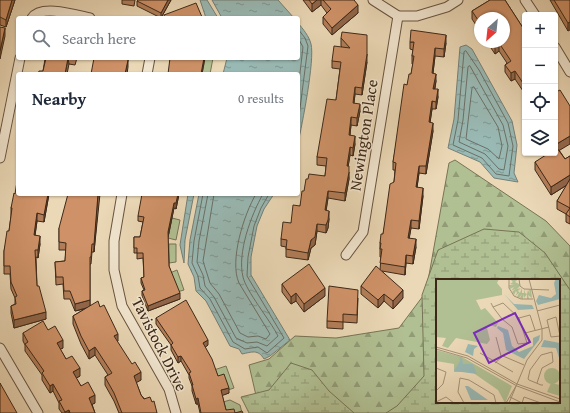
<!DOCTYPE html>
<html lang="en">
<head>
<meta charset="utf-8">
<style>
	:root { --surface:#fff; --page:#f6f6f7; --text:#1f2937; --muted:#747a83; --line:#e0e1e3 }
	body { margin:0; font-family:"Gentium Book Plus",serif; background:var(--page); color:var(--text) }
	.controls { position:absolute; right:12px; top:12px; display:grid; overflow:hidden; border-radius:4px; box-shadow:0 1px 3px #0004 }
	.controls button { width:36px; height:36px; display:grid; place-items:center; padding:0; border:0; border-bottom:1px solid var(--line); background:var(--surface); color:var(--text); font:20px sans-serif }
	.compass { position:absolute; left:474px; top:12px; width:36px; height:36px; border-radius:50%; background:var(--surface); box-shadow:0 1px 3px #0004; rotate:207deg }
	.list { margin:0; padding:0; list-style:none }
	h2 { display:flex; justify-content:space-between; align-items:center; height:52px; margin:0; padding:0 16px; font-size:17px }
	h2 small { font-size:13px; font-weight:400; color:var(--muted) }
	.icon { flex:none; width:22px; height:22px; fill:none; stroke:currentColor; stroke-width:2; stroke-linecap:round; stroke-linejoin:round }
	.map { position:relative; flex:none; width:570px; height:413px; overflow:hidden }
	.search { position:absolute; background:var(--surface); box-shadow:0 1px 3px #0004; left:16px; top:16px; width:284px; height:44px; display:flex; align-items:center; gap:10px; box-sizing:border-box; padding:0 14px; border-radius:4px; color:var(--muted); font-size:15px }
	.panel { position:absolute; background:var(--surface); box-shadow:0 1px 3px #0004; left:16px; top:72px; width:284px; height:124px; border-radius:4px }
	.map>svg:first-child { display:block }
</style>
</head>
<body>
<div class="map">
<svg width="570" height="413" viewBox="0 0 570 413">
	<defs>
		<pattern id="forest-firs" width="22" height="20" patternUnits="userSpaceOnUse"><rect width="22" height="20" fill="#b1c093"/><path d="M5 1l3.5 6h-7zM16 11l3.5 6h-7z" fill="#919c77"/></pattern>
		<pattern id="wetland-marsh" width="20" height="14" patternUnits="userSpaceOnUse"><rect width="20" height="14" fill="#b1c093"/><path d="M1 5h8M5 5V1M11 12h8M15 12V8" fill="none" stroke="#919c77"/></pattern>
		<pattern id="water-ripples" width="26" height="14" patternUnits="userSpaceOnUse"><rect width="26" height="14" fill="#99b9b4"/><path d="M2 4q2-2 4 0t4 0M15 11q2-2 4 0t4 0" fill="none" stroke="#7e9691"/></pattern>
	</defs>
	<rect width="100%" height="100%" fill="#ebd8b6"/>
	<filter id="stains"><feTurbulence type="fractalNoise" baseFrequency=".005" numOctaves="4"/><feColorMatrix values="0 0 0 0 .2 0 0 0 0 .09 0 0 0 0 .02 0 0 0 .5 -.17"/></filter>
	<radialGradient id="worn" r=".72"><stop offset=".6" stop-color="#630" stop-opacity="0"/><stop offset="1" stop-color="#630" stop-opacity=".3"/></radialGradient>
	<path fill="url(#forest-firs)" stroke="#777456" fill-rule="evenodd" d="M455 160 546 221 570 246V413H260L249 365 269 359 295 336 336 338 399 328 426 292 449 163ZM437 280H559V402H437Z"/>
	<g fill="url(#wetland-marsh)" stroke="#777456" fill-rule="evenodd">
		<path d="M484 229 519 232 545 253 570 290V413H386L397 406 424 376 422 295 438 250ZM437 280H559V402H437Z"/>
		<polygon points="291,363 312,370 329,391 354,413 249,413 241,397 269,390"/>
	</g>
	<g fill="#b1c093" stroke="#777456">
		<polygon points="205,58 213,58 210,74 202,74"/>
		<polygon points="172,218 180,220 176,240 168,238"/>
		<polygon points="169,244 176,244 176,262 169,263"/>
		<polygon points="177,270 184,290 177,292 170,273"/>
		<polygon points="226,366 234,388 228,390 218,381 214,370"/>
		<polygon points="230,400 240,405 242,413 225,413 223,402"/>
	</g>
	<g fill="url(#water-ripples)" stroke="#747f76">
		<polygon points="200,0 207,0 218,18 206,18"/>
		<polygon points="212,0 278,0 294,18 222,18"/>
		<path d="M298 23C303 29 309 36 311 44 315 60 302 125 298 143V74H223L227 58H298Z"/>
		<polygon points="466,45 472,49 512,121 517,145 514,173 518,182 494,178 480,162 448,148 454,119 460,47"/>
		<polygon points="188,194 194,194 185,240 184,263 180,245"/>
		<path d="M199 194H274L264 209 257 226 251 257V275L290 340 270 356 264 359C258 349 252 352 242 354L239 349 230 346 206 301 196 291 194 277 188 264 190 240Z"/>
	</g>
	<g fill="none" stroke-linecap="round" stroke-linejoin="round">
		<g stroke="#6b7066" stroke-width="1">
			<polyline points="298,29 305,38 308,46 298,124"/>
			<polyline points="298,38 303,47 298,90"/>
			<polygon points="466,51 479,70 508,123 513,146 509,176 496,174 482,158 453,145 458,120 464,52"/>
			<polygon points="470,66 503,125 508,146 504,170 499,169 485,154 459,142 463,120 468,67"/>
			<polygon points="474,87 498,127 502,146 499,159 488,149 466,139 472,88"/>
			<polyline points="203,194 194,241 192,263 198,276 200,288 210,299 233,342 245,349 258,347 267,353 284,338 247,276 248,257 254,226 261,208 269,194"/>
			<path d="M208 194 199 241 197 262 203 275 205 286 214 297 236 338 247 343 257 342 267 346 278 336C270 320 246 291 243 277 237 253 251 215 263 194"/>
			<path d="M214 194 203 261 210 283 219 294 240 333 248 337 258 336 266 339 270 334 239 283C229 261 244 214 256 194"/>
		</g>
		<g stroke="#685440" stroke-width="11">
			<g id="street">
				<polyline points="373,0 398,16 417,16 447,7 458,0"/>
				<polyline points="525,0 535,15"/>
				<path d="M32 18C41 4 76 15 90 18"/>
				<polyline points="555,47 570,72"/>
				<polyline points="147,74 150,58"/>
				<polyline points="0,158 20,58"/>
				<polyline points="122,194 114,241 114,270 122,306 169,389 176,413"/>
				<polyline points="346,255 363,232 398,16"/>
				<polyline points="0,348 38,413"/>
			</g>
		</g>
		<use href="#street" stroke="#f2e6d0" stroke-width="9"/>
	</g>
	<g fill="#b27e59" stroke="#3d2818">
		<polygon points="0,0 15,0 6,27 0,25"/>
		<polygon points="122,0 135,0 134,6 122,4"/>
		<polygon points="171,0 161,18 137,6 137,1"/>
		<polygon points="303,0 354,0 358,13 332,35 323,24 323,17 327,13 321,5 312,12"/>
		<polygon points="490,0 505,0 525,31 525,94 515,79 511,81 505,72 505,65 507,63 499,51 495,54 489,45 489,42 504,42 504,18 480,18 480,31 472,19 472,11"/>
		<polygon points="550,0 570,0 568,31"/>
		<polygon points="341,38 367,62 362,95 355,94 354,103 360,111 357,126 351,125 350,135 355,144 353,156 350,155 348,166 349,179 345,201 328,198 326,210 329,219 328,228 326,233 317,231 315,245 311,248 308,260 286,257 286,247 281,246 281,239 291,223 300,206 308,179 325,176 326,166 317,165 317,157 336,100 340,69 332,68 332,61 342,47 341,46"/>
		<polygon points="410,42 446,43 444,57 435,56 433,73 436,81 435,89 438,97 436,109 432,109 430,122 433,131 426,174 419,173 417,187 423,196 419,229 411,228 409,238 416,247 413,264 406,263 405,275 382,271 403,298 393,309 384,301 378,308 361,294 361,286 380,270 381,257 380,257 380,243 383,234 394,182 395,170 393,170 393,162 407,85 411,74 413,64 412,64 412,56 413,50 410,49"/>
		<polygon points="43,58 77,58 75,65 69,64 43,71 45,59 43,59"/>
		<polygon points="555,90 559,150 565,159 570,156 570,224 566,222 566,214 557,209 557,201 567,185 551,195 535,170 535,162 555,153"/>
		<polygon points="18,194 49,194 44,222 37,221 35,235 40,244 38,258 36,257 37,286 46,319 14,328 11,313 11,306 15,304 15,298 11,289 10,274 4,274 4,251 9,231 11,216 11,208"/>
		<polygon points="179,194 176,209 174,208 168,237 169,266 180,299 148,311 142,296 142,291 144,290 141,283 141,278 144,277 143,258 137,259 137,253 134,253 134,237 140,237 143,222 138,221 138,216"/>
		<polygon points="99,195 94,252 92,252 91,264 90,264 90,306 100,307 118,341 117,342 141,380 136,382 141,395 157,413 119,413 114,401 105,385 105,377 108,375 95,355 89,359 81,344 73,324 73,316 85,309 75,311 70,299 64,299 63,284 56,285 55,262 65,261 66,250 59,250 59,228"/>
		<polygon points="282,284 325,296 304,312 296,301 291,304 282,292"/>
		<polygon points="358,298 357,323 343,322 343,329 327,328 327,321"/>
		<polygon points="156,318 208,345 205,347 218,376 229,393 222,395 226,410 235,413 243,413 200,413 198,404 196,404 192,391 192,386 189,378 189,375 181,361 178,363 171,350 171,345 156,324"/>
		<polygon points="48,330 63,348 60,349 66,359 80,376 76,378 81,386 95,403 92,404 95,413 62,413 59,409 59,403 53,391 50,393 42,380 42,375 25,351 25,345 23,341 23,333"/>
	</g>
	<g fill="#916649" stroke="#3d2818">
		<polygon points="12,0 15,0 6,27 6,20"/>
		<polygon points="168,0 171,0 161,18 161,13"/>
		<polygon points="317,0 321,0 321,5 312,12 312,4"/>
		<polygon points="358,5 358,13 332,35 332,28"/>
		<polygon points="570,22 570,30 568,31 568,23"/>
		<polygon points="5,28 5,36 0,59 0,51"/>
		<polygon points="446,35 446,43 444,57 444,49"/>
		<polygon points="499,43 499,51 495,54 495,46"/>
		<polygon points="435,48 435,56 432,81 432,73"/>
		<polygon points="367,54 367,62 362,95 362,88"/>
		<polygon points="68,58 69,64 67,74 65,74"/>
		<polygon points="204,58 205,58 202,74 201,74"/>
		<polygon points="128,60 128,67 127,74 125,74"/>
		<polygon points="515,71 515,79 511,81 511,73"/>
		<polygon points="436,74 436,81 433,96 433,89"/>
		<polygon points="355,87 355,94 353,110 353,103"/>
		<polygon points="438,89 438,97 436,109 436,102"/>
		<polygon points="432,101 432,109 429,130 429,122"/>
		<polygon points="360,104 360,111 357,126 357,118"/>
		<polygon points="351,117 351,125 349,143 349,135"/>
		<polygon points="433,123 433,131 426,174 426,166"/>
		<polygon points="355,136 355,144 353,156 353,148"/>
		<polygon points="570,136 570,144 555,153 555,145"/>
		<polygon points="350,147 350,155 347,174 347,166"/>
		<polygon points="419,166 419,173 416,195 416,187"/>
		<polygon points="349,172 349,179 345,201 345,193"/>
		<polygon points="570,175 570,183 551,195 551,187"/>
		<polygon points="423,188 423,196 419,229 419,221"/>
		<polygon points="328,191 328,198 325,218 325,210"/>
		<polygon points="48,194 49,194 44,222 44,215"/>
		<polygon points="98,194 100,194 94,252 94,244"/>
		<polygon points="178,194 179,194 176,209 176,203"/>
		<polygon points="174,203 174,208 168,237 168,232"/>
		<polygon points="329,211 329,219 328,228 326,233 326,225"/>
		<polygon points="37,213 37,221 34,243 34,235"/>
		<polygon points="411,220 411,228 408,246 408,238"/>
		<polygon points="317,224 317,231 315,245 311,248 308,260 308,253 311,240"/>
		<polygon points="40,236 40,244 38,258 38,250"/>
		<polygon points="416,239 416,247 413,264 413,256"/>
		<polygon points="406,255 406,263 405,275 405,267"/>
		<polygon points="325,288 325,296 304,312 304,304"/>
		<polygon points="403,290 403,298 393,309 393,301"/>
		<polygon points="180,293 180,299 148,311 148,306"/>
		<polygon points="296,293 296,301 291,304 291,297"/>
		<polygon points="384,294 384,301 378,308 378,300"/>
		<polygon points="90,300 90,307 75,311 75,304"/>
		<polygon points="46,312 46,319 14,328 14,320"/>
		<polygon points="118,334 118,341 114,344 114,336"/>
		<polygon points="63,340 63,348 57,351 57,343"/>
		<polygon points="208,340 208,345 203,349 203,343"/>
		<polygon points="95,347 95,355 89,359 89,351"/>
		<polygon points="181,356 181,361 178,363 178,357"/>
		<polygon points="80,368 80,376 73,380 73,372"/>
		<polygon points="141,372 141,380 134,384 134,376"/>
		<polygon points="53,384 53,391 50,393 50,386"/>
		<polygon points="229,388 229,393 221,396 221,390"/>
		<polygon points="95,395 95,403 89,406 89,398"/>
		<polygon points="198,398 198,404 196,404 196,399"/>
		<polygon points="69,410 69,413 65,413 65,412"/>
	</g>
	<g fill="#cf9268" stroke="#3d2818">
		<polygon points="0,0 12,0 6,20 0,17"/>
		<polygon points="138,0 168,0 161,13 137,1"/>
		<polygon points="309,0 317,0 312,4"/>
		<polygon points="323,0 354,0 358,5 332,28 323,17 331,9"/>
		<polygon points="490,0 505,0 525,31 525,86 515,71 511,73 505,65 511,61 499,43 495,46 492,42 504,42 504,18 480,18 480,23 472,11"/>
		<polygon points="554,0 570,0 570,22 568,23"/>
		<polygon points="196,3 202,17 165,18 164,15"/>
		<polygon points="0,27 5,28 0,51"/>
		<polygon points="411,30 446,35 444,49 435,48 432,73 436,74 433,89 438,89 436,102 432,101 429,122 433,123 426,166 419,166 416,187 423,188 419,221 411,220 408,238 416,239 413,256 406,255 405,267 380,263 382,249 380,249 381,243 380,243 381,234 383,234 390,184 394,182 396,163 393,162 404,84 407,85 409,74 411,74 414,56 412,56 414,42 410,42"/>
		<polygon points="342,32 367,35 367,54 362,88 355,87 353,103 360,104 357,118 351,117 349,135 355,136 353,148 350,147 347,166 349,166 349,172 345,193 328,191 325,210 329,211 328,220 326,225 317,224 315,237 311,240 308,253 286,249 287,240 281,239 283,222 291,223 293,205 300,206 302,191 304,191 306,179 308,179 309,174 325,176 327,158 317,157 327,99 336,100 341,62 332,61 334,46 350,48 341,38"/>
		<polygon points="46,58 68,58 65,74 38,74 39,71 43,71"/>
		<polygon points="94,58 127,58 126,59 128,60 125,74 91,74"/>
		<polygon points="170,58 177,59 177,58 204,58 201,74 168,74"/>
		<polygon points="555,90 556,92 560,90 570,106 570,136 555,145"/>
		<polygon points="557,148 565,159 570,156 570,175 551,187 535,162 549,153 555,153 555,149"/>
		<polygon points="18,175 18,194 48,194 44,215 37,213 34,235 40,236 38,250 35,250 37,286 39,286 46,312 14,320 11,306 16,304 15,297 17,296 11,282 10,266 4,266 4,251 7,231 9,231 12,208 11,208 14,193 15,194"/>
		<polygon points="570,179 570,217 566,214 570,208 557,201"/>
		<polygon points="68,194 98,194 94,244 92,244 91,257 90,257 90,300 75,304 70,291 64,291 63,277 56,277 55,262 65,261 66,243 59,242 59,228"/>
		<polygon points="142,194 178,194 176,203 174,203 168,232 169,266 180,293 148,306 142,291 145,290 141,278 144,277 143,253 137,253 137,248 134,248 134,237 140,237 144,217 138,216"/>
		<polygon points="309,264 325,288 304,304 296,293 291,297 282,284"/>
		<polygon points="376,266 403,290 393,301 384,294 378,300 361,286"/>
		<polygon points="329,286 358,290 357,315 343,314 343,322 327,321"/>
		<polygon points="186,300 208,340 203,343 212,359 218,376 224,374 229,388 221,390 226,410 234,409 235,413 242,411 243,413 201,413 198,398 196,399 192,385 193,385 189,373 191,372 181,356 178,357 171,345 173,343 156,318"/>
		<polygon points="98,301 100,307 104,305 118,334 114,336 132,364 135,362 141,372 134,376 141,395 144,399 150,397 152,402 154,401 157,413 122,413 114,393 105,377 112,373 95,347 89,351 81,336 73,316"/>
		<polygon points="43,321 48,330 55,326 63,340 57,343 66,359 72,356 80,368 73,372 81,386 88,382 95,395 89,398 95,413 70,413 69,410 65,412 59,401 62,400 53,384 50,386 42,373 44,371 25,344 28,342 23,333"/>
		<polygon points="0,383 17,413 0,413"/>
	</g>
	<g text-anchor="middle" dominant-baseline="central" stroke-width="3" stroke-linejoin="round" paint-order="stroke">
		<g font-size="16" fill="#3d2818" stroke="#f2e6d0">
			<text transform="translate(363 135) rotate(-81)">Newington Place</text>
			<text transform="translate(160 344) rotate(63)">Tavistock Drive</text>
		</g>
	</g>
	<g transform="translate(436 279)">
		<rect width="124" height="124" fill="#ebd8b6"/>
		<path d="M74 0H82L79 3 83 5 79 8 83 5 84 7 81 10 85 9 82 12 84 14 86 9V14H88V10L89 14 91 15 92 11 94 15 93 11H95L96 19 92 16 93 20H91V15L88 19 87 15V20L84 19 86 15 83 19 81 18 83 14 79 17 81 14 80 12 78 16 76 13 79 10 75 12 78 8 74 10 73 6H78L74 5 77 3ZM0 71 26 78 76 107 70 122 72 124H69L62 111 36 93H18V85L0 82Z" fill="#b1c093"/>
		<path d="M0 0H63L61 4 66 10V16L40 21 45 31 49 29 62 44 60 48 53 46 51 49 54 61 51 65 20 59 12 69 6 67 10 59 0 58ZM108 97a8 8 0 1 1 16 0a8 8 0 1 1-16 0Z" fill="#b1c093"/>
		<path d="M115 104 124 106V117L111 113Z" fill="#b1c093"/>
		<path d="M120 0H124V20L102 26 100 22 103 16 115 19 120 15 118 4ZM68 15 78 25 96 26 98 30 82 31ZM62 47 72 51 76 67 83 73 97 67V59L104 56 103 61 88 80 70 71 67 54 61 49ZM108 61 124 64V82L120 69 105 68ZM32 65 42 67 38 70 37 77 29 73ZM23 78 26 79 27 85H37L41 95 18 92 24 82ZM29 107H32L52 121H35Z" fill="#99b9b4"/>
		<path fill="none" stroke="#a59277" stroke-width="1" d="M73 0V9L78 17 85 20H97M83 0 84 7 88 10 113 11M55 24 57 28 66 40 76 48 82 65 91 64 83 39 67 24 57 28M101 32 124 26M120 38 124 57 115 58 111 41ZM83 39 94 36 99 51M89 54 113 48M60 58 65 77M0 68 32 77 81 105 124 120M0 70 31 79 81 107 124 123M44 74 77 93M59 84 67 77 88 86M0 89 10 93 7 105 0 112M101 104 106 89 117 83 116 73 105 76 94 91 92 100 93 101 105 106H107M74 118 86 124 88 118 105 124M0 123 10 118 18 124M28 124 22 113 24 99 33 101 58 116 60 124M70 124 80 107M73 124 91 81 106 61V50L93 0"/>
		<path fill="#7b2cbf" fill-opacity="0.15" stroke="#7b2cbf" stroke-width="2" d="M79 34 94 63 53 84 38 54Z"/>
		<rect width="124" height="124" fill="none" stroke="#3d2818" stroke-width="2"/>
	</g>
	<rect width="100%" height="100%" filter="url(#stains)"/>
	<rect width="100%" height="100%" fill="url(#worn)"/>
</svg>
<div class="controls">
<button>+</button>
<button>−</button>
<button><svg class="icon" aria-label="locate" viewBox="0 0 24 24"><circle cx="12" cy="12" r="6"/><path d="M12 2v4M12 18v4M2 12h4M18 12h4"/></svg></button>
<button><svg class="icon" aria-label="layers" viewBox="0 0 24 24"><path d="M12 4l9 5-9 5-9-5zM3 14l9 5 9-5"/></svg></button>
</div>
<svg class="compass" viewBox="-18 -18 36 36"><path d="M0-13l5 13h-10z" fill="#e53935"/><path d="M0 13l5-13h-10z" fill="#747a83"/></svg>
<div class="search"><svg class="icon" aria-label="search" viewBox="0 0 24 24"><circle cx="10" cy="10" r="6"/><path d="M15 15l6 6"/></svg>Search here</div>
<section class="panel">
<h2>Nearby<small>0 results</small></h2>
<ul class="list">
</ul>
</section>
</div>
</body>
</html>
